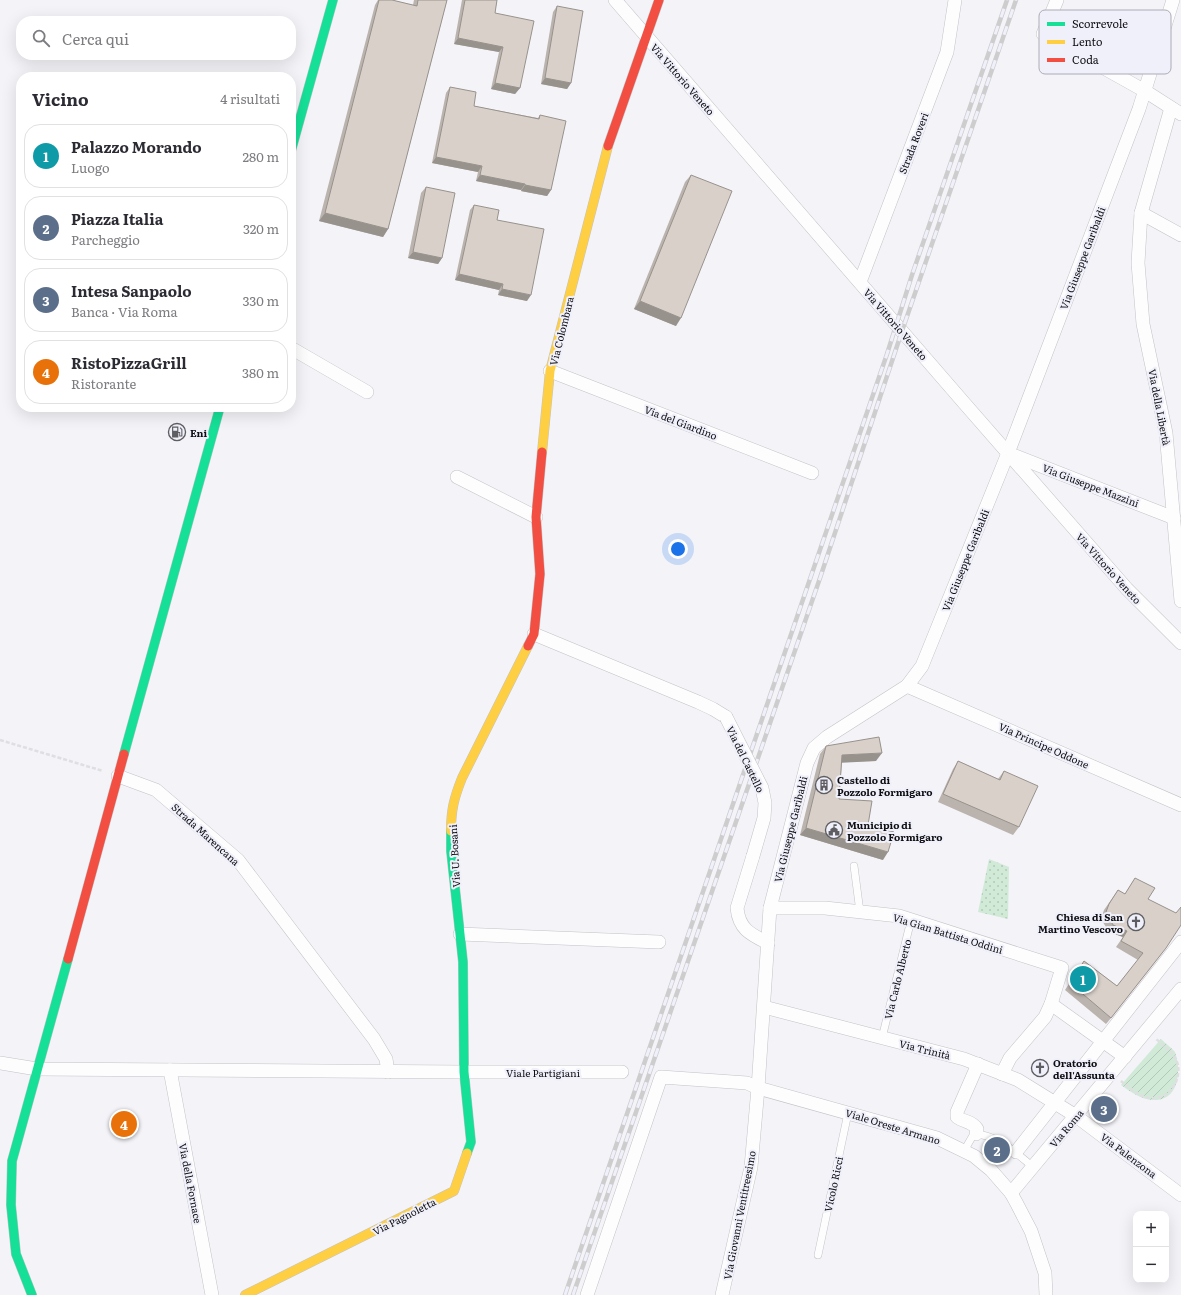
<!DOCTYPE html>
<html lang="it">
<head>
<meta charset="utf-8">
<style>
	:root { --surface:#fff; --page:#f7f7f7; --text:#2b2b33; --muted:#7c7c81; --line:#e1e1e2; --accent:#5e5e62 }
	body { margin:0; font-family:Literata,serif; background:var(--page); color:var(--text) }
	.controls { position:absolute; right:12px; bottom:12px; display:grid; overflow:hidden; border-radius:8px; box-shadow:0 4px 16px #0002 }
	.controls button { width:36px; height:36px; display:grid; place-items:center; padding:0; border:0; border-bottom:1px solid var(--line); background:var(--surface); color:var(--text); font:20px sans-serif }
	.you { position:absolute; left:678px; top:549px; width:14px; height:14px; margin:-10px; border:3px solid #fff; border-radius:50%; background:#1a73e8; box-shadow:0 0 0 6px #1a73e833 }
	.badge { display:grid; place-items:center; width:26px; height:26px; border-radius:50%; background:var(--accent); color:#fff; font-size:13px; font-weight:700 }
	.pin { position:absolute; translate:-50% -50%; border:2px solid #fff; box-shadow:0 1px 4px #0006 }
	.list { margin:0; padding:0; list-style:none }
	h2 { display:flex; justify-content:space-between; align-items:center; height:52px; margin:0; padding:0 16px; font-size:17px }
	h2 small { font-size:13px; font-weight:400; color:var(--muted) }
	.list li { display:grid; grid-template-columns:26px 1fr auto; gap:12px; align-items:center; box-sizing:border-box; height:64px; margin:0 8px 8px; padding:0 8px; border:1px solid var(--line); border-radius:16px }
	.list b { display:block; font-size:15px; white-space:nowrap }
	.list p { margin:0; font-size:13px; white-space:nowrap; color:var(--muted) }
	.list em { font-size:13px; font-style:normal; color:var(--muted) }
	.icon { flex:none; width:22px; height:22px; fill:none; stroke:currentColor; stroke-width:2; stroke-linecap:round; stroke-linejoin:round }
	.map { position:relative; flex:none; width:1181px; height:1295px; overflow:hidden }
	.search { position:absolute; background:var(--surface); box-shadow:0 4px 16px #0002; left:16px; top:16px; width:280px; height:44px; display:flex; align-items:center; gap:10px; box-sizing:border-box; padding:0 14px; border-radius:16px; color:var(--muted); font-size:15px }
	.panel { position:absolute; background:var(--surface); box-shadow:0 4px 16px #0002; left:16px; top:72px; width:280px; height:340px; border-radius:16px }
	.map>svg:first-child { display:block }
</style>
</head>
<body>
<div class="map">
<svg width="1181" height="1295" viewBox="0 0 1181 1295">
	<defs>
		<pattern id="grass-dots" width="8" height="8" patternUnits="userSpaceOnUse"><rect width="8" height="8" fill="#d1ead8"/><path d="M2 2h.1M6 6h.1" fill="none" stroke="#b2c8b8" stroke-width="1.8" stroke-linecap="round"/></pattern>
		<pattern id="garden-furrows" width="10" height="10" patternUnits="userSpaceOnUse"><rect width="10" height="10" fill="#d1ead8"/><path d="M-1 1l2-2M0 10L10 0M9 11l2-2" fill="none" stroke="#b2c8b8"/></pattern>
	</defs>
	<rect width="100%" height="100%" fill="#f3f3f8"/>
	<polygon fill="url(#grass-dots)" points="989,859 1009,867 1008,919 978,912"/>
	<path fill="url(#garden-furrows)" d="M1161 1039C1165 1043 1171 1047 1175 1052 1181 1068 1180 1098 1157 1100 1143 1101 1132 1093 1121 1085Z"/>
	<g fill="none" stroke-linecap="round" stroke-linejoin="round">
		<g stroke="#c3c3c7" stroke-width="8">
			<g id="lane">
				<polyline points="854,866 860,912"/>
				<polyline points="882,1038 911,920"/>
				<path d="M964 1151 972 1137 976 1134C999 1136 1016 1153 1033 1167"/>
				<polyline points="818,1255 848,1113"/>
			</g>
		</g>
		<g stroke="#c3c3c7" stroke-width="14">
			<g id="street">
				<polyline points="615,0 965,404 1127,589 1181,643"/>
				<polyline points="1057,0 1043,34 1145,91 1181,114"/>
				<polyline points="1171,108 1141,213 1138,263 1143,324 1166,433 1181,601"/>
				<polyline points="1141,213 1181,235"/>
				<polyline points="860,282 947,52 955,0"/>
				<polyline points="291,348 367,392"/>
				<polyline points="550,371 812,473"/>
				<polyline points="1010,454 1174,518"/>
				<polyline points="457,477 536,517"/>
				<polyline points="534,634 698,702 713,709 726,717"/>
				<polyline points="907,686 1181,805"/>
				<polyline points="118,776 156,790 238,860 374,1039 386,1059 388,1072"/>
				<path d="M753 856 737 908C739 929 750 934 768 943"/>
				<polyline points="770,908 825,908 899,916 1062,968 1051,1004 1045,1017 1010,1058 1002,1074"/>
				<polyline points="460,934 659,942"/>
				<polyline points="1051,1004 1125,1057"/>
				<polyline points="764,1007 964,1059 1018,1080 1076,1116 1181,1195"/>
				<polyline points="0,1063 37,1069 464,1072 622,1072"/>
				<polyline points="170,1070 212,1295"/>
				<path d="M976 1134 977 1129C971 1120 965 1123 957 1117V1112L978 1064"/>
				<polyline points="1016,1152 1181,942"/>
				<polyline points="1011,1193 1181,989"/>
				<polyline points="587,1295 661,1077 747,1083 758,1088 937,1138 974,1156 991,1170 1011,1193 1017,1204 1031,1231 1045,1273 1046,1295"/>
				<polyline points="722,1295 751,1167 758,1088 770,908 807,763 814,748 827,737 907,686 922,666 1008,453 1139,109 1173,0"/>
			</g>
		</g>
		<g stroke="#c3c3c7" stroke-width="10">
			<g id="fast">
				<polyline points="291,151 333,0"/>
				<polyline points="124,754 220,407"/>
				<polyline points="451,831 451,851 463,962 464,1072 471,1142 467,1153"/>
				<polyline points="32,1295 16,1254 11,1205 12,1161 68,959"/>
			</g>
		</g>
		<g stroke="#c3c3c7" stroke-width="10">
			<g id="slow">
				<polyline points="542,452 550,371 608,146"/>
				<path d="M451 831C451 810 454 798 462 778L528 646"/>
				<polyline points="245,1295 454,1191 467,1153"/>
			</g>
		</g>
		<g stroke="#c3c3c7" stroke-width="10">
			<g id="jam">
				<polyline points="608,146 659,0"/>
				<polyline points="528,646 534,634 540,574 536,517 542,452"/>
				<polyline points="68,959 124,754"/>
			</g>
		</g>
		<g stroke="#dfdfe1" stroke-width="2.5" stroke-dasharray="4 2" stroke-linecap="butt">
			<polyline points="0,740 103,771"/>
			<path d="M1121 1081C1128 1087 1136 1094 1145 1097 1165 1103 1181 1085 1178 1065 1175 1053 1164 1046 1156 1039"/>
		</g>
		<use href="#lane" stroke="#fdfdfe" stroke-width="7"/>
		<use href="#street" stroke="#fdfdfe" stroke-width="13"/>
		<use href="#fast" stroke="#16e098" stroke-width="9"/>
		<use href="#slow" stroke="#ffcf43" stroke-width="9"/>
		<use href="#jam" stroke="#f24e42" stroke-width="9"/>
		<g stroke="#cdcdce" stroke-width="4.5">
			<g id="rail">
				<polyline points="565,1295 887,354 912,275 1007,0"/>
				<polyline points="573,1295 820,578 902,331 1016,0"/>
			</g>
		</g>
		<use href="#rail" stroke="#f0f0fb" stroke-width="3" stroke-dasharray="9" stroke-linecap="butt"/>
		<g stroke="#c3c3c7" stroke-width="14" stroke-linecap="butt">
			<polyline id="street-bridge" points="726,717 762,788 765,803 764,818 753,856"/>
		</g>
		<use href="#street-bridge" stroke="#fdfdfe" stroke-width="13"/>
	</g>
	<g fill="#bbb3ae">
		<polygon points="378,0 392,0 413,5 414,0 447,0 388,229 383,237 319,221 375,5"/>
		<polygon points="462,0 497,0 495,13 520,88 515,94 491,89 499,52 454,44"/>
		<polygon points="557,6 571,83 567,89 541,84 553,12"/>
		<polygon points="450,87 474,106 538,118 540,115 551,190 547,196 521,191 521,190 476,181 478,172 432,163 446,93"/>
		<polygon points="691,175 676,326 634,309 685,182"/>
		<polygon points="426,187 442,258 438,264 408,258 421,193"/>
		<polygon points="474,205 497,220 527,301 498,295 499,290 455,280 470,210"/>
		<polygon points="826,746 876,761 842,762 839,799 868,825 883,860 800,835 820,754"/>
		<polygon points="958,761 998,779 1004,771 1019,827 1013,835 938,802 953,769"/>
		<polygon points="1135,878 1148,899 1177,931 1161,954 1106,1024 1065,990 1084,961 1117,986 1138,960 1116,947 1123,937 1109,932 1101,919 1104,910 1118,890 1125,894"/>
	</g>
	<g fill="#98928d">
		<polygon points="458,38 503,47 499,52 454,44"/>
		<polygon points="545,78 571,83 567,89 541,84"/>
		<polygon points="495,83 520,88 515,94 491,89"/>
		<polygon points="436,157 482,166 478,172 432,163"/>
		<polygon points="480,175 525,184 521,190 476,181"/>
		<polygon points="525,185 551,190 547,196 521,191"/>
		<polygon points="325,213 388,229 383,237 319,221"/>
		<polygon points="413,252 442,258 438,264 408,258"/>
		<polygon points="459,274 503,284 499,290 455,280"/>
		<polygon points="502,289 531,295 527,301 498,295"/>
		<polygon points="640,301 681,318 676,326 634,309"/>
		<polygon points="882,753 876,761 837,763 842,755"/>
		<polygon points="806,828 888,852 883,860 800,835"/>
		<polygon points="1113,925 1127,931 1123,937 1109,932"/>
		<polygon points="1166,948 1161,954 1106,1024 1111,1018"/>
	</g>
	<g fill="#d9d0ca" stroke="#98928d">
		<polygon points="379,0 392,0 417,6 418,0 447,0 388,229 325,213"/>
		<polygon points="465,0 497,0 495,13 534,21 520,88 495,83 503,47 458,38"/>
		<polygon points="557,6 583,11 571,83 545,78"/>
		<polygon points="450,87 476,92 474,106 539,119 540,115 566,121 551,190 525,185 525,184 480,175 482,166 436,157"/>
		<polygon points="691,175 732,191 681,318 640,301"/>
		<polygon points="426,187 455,193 442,258 413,252"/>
		<polygon points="474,205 499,210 497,220 544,229 531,295 502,289 503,284 459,274"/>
		<polygon points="879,737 882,753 842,755 839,799 872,801 868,825 894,832 888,852 806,828 826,746"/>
		<polygon points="958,761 1000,780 1004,771 1038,786 1019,827 943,794"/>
		<polygon points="1135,878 1155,888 1148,899 1176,913 1181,907 1181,925 1166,948 1111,1018 1070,983 1084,961 1117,986 1143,953 1121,941 1127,931 1113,925 1106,912 1109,904 1118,890 1125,894"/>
	</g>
	<defs>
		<g id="fuel-ring" transform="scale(0.9)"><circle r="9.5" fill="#f0f0fb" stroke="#5e5e62" stroke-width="1.5"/><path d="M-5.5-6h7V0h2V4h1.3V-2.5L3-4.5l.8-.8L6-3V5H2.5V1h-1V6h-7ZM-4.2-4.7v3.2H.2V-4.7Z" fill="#5e5e62"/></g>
		<g id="building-ring" transform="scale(0.9)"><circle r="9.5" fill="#f0f0fb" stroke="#5e5e62" stroke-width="1.5"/><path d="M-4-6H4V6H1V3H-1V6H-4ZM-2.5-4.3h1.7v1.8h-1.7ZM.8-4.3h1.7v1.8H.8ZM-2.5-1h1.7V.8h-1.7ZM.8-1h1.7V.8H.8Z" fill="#5e5e62"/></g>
		<g id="civic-ring" transform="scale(0.9)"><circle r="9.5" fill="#f0f0fb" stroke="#5e5e62" stroke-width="1.5"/><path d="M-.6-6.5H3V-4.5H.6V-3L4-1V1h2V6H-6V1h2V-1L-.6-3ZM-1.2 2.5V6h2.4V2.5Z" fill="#5e5e62"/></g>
		<g id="church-ring" transform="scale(0.9)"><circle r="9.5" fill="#f0f0fb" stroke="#5e5e62" stroke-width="1.5"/><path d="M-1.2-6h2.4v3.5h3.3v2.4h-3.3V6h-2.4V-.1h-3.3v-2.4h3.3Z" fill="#5e5e62"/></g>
	</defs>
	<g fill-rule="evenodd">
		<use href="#fuel-ring" x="177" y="432"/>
		<use href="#building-ring" x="824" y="785"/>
		<use href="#civic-ring" x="834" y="830"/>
		<use href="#church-ring" x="1136" y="922"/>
		<use href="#church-ring" x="1040" y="1068"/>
	</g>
	<g text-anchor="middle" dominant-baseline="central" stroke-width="4" stroke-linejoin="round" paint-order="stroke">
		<g font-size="10" fill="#0e0d11" stroke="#f0f0fb">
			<text transform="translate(683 79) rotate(49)">Via Vittorio Veneto</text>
			<text transform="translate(913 143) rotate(-69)">Strada Roveri</text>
			<text transform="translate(1082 258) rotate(-69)">Via Giuseppe Garibaldi</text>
			<text transform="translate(896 324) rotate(49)">Via Vittorio Veneto</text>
			<text transform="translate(561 331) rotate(-76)">Via Colombara</text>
			<text transform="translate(1160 407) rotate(79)">Via della Libertà</text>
			<text transform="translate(681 422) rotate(21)">Via del Giardino</text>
			<text transform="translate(1091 485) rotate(21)">Via Giuseppe Mazzini</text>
			<text transform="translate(965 560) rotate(-68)">Via Giuseppe Garibaldi</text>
			<text transform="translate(1109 568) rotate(48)">Via Vittorio Veneto</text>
			<text transform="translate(1044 745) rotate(24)">Via Principe Oddone</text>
			<text transform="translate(746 759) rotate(64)">Via del Castello</text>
			<text transform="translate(790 829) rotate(-76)">Via Giuseppe Garibaldi</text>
			<text transform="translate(206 834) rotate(42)">Strada Marencana</text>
			<text transform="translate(454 856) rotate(-93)">Via U. Bosani</text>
			<text transform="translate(948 933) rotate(17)">Via Gian Battista Oddini</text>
			<text transform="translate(897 979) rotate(-76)">Via Carlo Alberto</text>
			<text transform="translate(925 1049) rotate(14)">Via Trinità</text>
			<text x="543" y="1072">Viale Partigiani</text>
			<text transform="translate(893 1126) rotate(17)">Viale Oreste Armano</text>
			<text transform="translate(1066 1128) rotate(-50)">Via Roma</text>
			<text transform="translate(1129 1155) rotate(37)">Via Palenzona</text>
			<text transform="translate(191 1183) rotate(79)">Via della Fornace</text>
			<text transform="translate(833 1184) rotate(-78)">Vicolo Ricci</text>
			<text transform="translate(739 1215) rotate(-79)">Via Giovanni Ventitreesimo</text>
			<text transform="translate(404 1216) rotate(-27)">Via Pagnoletta</text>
		</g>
		<g font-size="10" font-weight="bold" fill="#0e0d11" stroke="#f0f0fb" text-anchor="start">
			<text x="190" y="432">Eni</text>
			<text x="837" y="779">Castello di<tspan x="837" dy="12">Pozzolo Formigaro</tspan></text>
			<text x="847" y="824">Municipio di<tspan x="847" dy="12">Pozzolo Formigaro</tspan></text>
			<text x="1123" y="916" text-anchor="end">Chiesa di San<tspan x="1123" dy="12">Martino Vescovo</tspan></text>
			<text x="1053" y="1062">Oratorio<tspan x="1053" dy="12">dell'Assunta</tspan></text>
		</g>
	</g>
	<rect x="1039" y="10" width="132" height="64" rx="6" fill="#f0f0fb" stroke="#acacb5" stroke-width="1"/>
	<rect x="1047" y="22" width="18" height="4" fill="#16e098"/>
	<rect x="1047" y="40" width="18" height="4" fill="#ffcf43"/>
	<rect x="1047" y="58" width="18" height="4" fill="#f24e42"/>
	<g font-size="11" fill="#0e0d11">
		<text x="1072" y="28">Scorrevole</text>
		<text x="1072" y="46">Lento</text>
		<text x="1072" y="64">Coda</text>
	</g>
</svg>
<div class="controls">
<button>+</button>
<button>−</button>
</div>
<div class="you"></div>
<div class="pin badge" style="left:1083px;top:979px;background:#0f9aa8">1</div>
<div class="pin badge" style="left:997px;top:1150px;background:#5c6f8a">2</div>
<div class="pin badge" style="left:1104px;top:1109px;background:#5c6f8a">3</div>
<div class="pin badge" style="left:124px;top:1124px;background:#e8710a">4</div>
<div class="search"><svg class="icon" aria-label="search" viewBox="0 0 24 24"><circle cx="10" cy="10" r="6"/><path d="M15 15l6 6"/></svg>Cerca qui</div>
<section class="panel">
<h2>Vicino<small>4 risultati</small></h2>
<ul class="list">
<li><span class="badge" style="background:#0f9aa8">1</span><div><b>Palazzo Morando</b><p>Luogo</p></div><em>280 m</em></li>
<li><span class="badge" style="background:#5c6f8a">2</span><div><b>Piazza Italia</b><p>Parcheggio</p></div><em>320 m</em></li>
<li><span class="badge" style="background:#5c6f8a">3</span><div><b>Intesa Sanpaolo</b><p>Banca · Via Roma</p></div><em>330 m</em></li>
<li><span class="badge" style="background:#e8710a">4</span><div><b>RistoPizzaGrill</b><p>Ristorante</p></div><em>380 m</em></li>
</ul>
</section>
</div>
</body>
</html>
